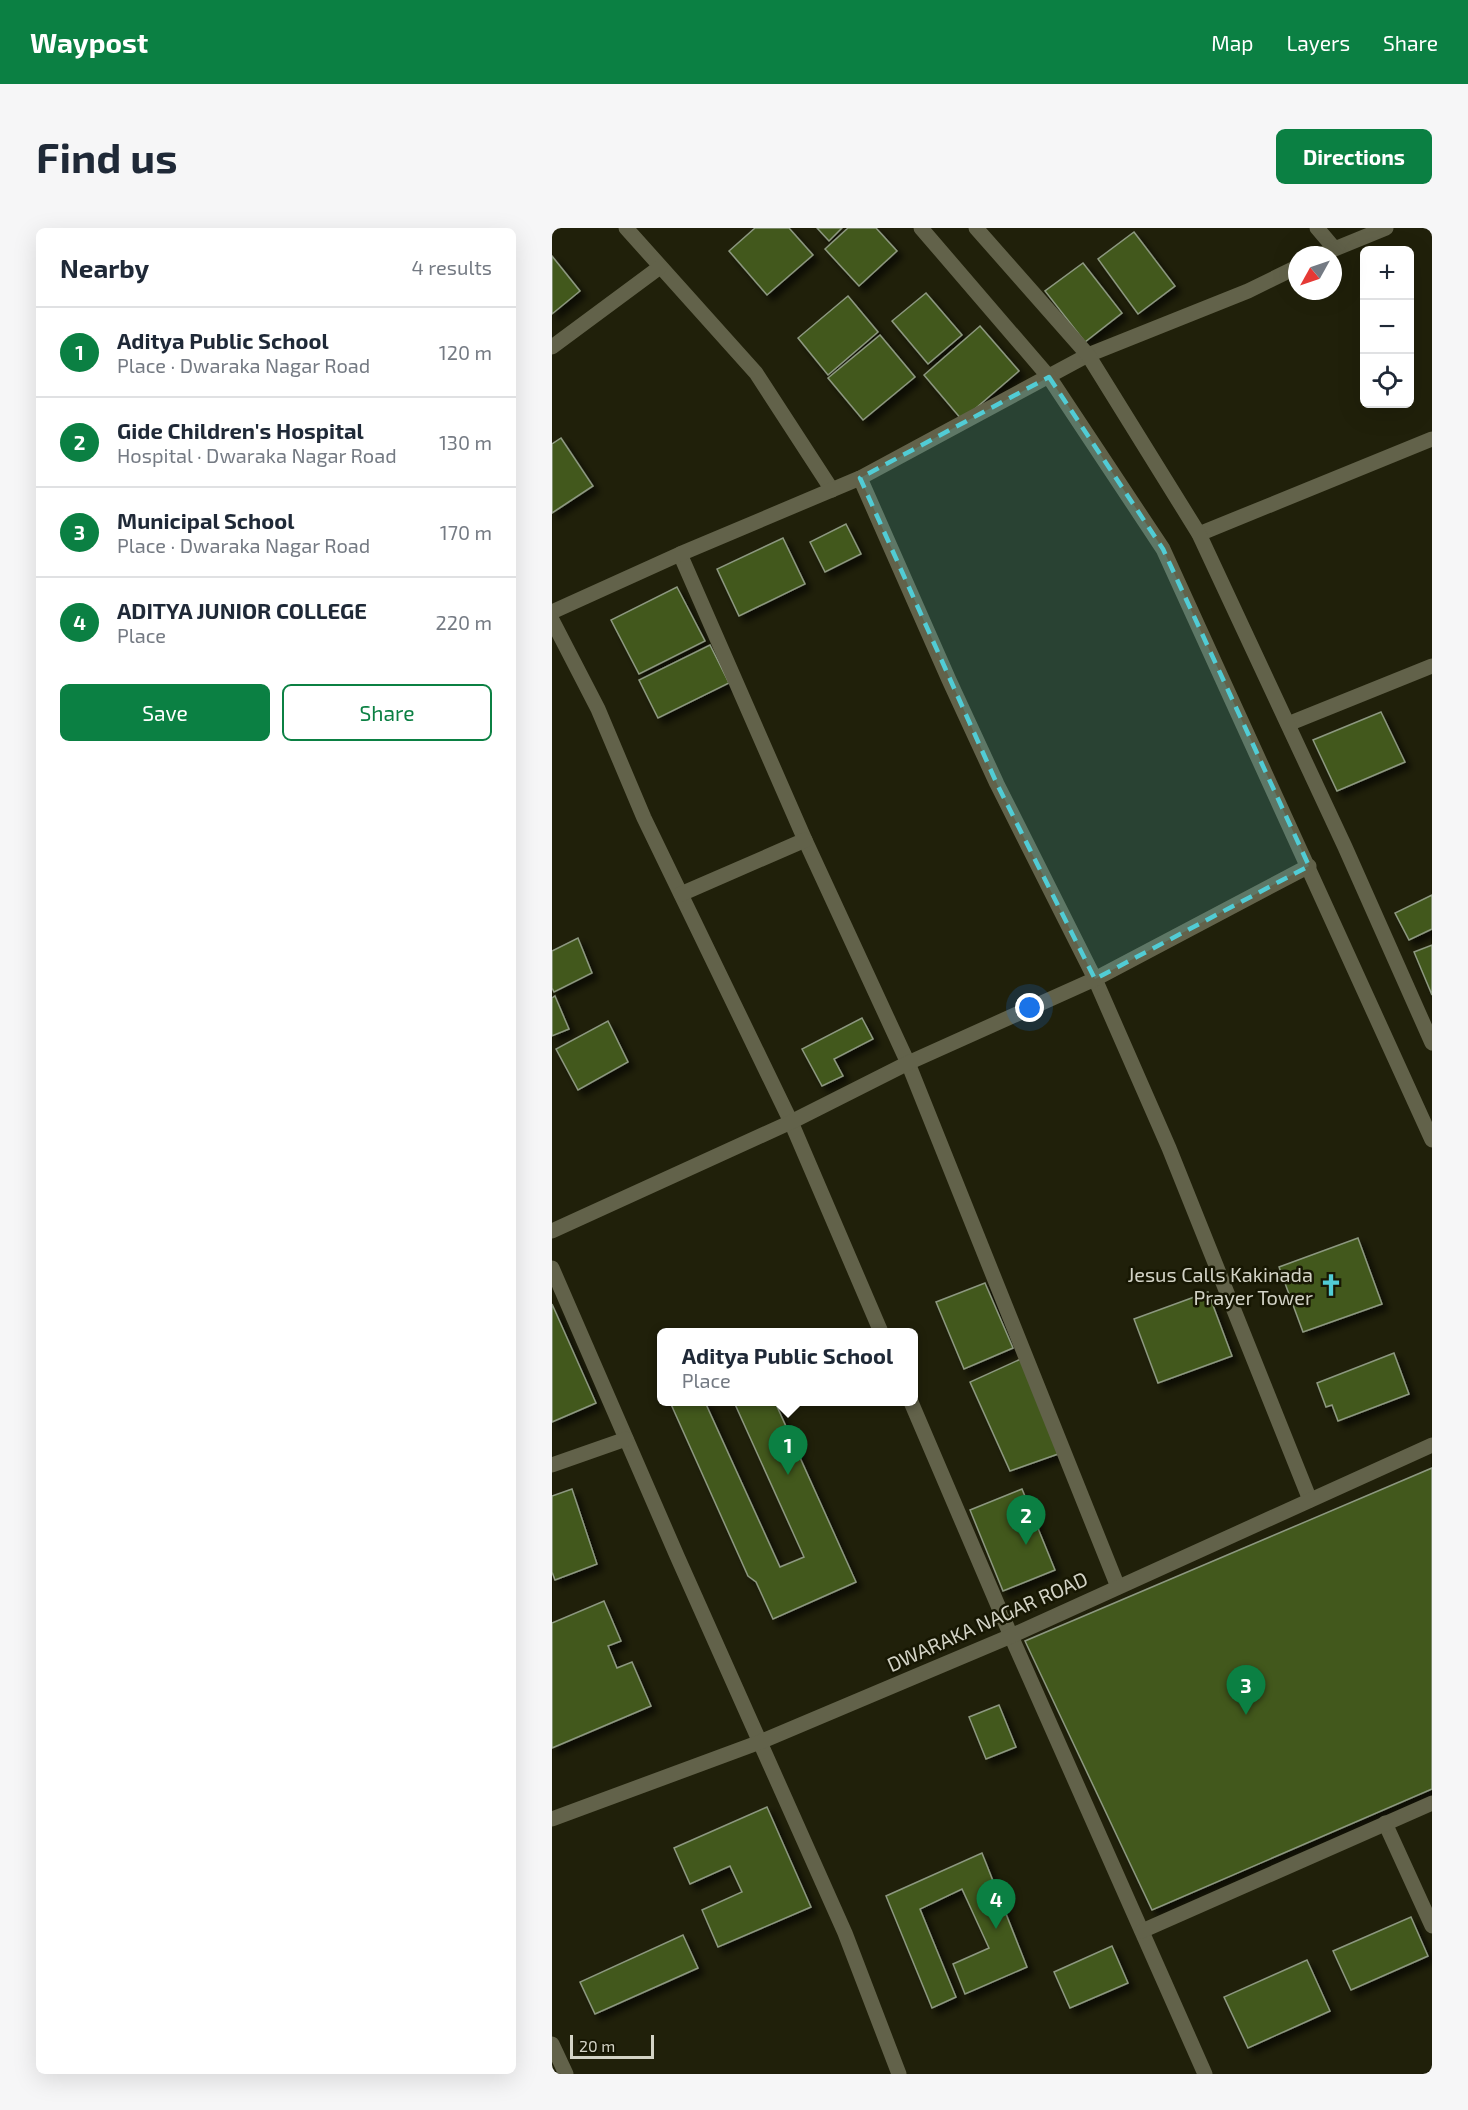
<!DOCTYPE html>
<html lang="en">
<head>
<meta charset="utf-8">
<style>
	:root { --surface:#fff; --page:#f6f6f7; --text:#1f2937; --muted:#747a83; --line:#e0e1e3; --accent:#0b8043 }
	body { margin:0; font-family:"Exo 2",sans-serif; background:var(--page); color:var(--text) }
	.controls { position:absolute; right:18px; top:18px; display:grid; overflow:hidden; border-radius:9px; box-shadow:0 6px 24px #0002 }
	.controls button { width:54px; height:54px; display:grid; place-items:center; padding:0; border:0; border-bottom:2px solid var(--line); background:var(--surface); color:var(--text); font:30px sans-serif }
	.compass { position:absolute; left:736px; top:18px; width:54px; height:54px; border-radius:50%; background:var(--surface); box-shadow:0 6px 24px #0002; rotate:230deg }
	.scale { position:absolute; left:18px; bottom:15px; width:84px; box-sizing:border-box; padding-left:6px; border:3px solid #d3d3c6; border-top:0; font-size:16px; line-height:21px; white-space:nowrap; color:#d3d3c6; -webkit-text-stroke:4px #171703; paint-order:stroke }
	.you { position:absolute; left:478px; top:780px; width:21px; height:21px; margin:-15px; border:4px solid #fff; border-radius:50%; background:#1a73e8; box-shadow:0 0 0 9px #1a73e833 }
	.badge { display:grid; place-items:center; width:39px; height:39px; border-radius:50%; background:var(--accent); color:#fff; font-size:20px; font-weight:700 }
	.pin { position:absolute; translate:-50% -50px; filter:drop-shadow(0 2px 3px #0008) }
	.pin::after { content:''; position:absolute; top:32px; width:21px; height:18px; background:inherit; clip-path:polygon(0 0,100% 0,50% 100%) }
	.popup { position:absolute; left:105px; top:1100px; width:261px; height:78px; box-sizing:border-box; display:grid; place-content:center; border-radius:9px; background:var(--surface); filter:drop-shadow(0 2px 4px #0005); font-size:20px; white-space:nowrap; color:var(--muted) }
	.popup b { font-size:22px; color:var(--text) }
	.popup::after { content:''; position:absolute; left:50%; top:100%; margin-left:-12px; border:12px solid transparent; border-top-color:var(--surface) }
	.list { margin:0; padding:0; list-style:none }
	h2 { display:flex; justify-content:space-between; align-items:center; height:78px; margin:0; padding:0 24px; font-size:26px }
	h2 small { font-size:20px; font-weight:400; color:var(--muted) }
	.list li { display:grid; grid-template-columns:39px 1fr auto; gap:18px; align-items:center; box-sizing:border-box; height:90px; padding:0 24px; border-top:2px solid var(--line) }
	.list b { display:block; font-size:22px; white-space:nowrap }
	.list p { margin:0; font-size:20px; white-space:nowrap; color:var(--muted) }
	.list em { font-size:20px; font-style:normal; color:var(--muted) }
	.actions { display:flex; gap:12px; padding:18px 24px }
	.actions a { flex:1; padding:14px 0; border:2px solid var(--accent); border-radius:9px; text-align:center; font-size:21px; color:var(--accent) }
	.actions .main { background:var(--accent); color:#fff }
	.icon { flex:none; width:33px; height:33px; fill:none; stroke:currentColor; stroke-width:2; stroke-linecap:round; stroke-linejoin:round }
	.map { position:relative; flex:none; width:880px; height:1846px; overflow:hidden; border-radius:9px }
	header { display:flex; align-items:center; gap:36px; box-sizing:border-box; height:84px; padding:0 30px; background:var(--accent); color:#fff }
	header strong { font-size:28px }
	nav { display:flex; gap:33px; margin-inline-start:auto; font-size:21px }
	.intro { display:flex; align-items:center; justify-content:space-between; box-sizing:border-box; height:144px; padding:0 36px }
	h1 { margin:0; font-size:42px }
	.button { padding:15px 27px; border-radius:9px; background:var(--accent); color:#fff; font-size:21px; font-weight:700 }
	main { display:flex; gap:36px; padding:0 36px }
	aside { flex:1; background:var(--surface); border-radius:9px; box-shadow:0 6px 24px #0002 }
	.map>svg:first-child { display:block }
</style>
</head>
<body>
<header>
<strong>Waypost</strong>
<nav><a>Map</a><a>Layers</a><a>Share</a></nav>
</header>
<div class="intro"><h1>Find us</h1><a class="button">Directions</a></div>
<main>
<aside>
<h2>Nearby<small>4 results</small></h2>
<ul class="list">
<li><span class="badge">1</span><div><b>Aditya Public School</b><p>Place · Dwaraka Nagar Road</p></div><em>120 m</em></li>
<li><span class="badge">2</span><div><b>Gide Children's Hospital</b><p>Hospital · Dwaraka Nagar Road</p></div><em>130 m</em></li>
<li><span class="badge">3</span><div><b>Municipal School</b><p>Place · Dwaraka Nagar Road</p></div><em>170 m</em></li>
<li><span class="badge">4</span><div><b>ADITYA JUNIOR COLLEGE</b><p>Place</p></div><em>220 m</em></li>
</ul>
<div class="actions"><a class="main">Save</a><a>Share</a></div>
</aside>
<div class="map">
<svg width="880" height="1846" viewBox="0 0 880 1846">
	<defs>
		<filter id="shadow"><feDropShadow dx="5.5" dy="5.5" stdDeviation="3" flood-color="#0009"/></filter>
	</defs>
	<rect width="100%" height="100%" fill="#20200a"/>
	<g fill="#42591d" stroke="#8d9880" stroke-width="1.5" filter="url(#shadow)">
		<polygon points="203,0 237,0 261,27 215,67 177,23"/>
		<polygon points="265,0 290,0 277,13"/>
		<polygon points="296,0 324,0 345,23 307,58 273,21"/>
		<polygon points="582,4 623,58 586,86 546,31"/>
		<polygon points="0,28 28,63 0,86"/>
		<polygon points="531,35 570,85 533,114 493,63"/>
		<polygon points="374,65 410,107 376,136 340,93"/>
		<polygon points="296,68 326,104 276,147 246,110"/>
		<polygon points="428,98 467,143 410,192 372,147"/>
		<polygon points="328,107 363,149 311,192 276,150"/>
		<polygon points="9,210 41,258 0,285 0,216"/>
		<polygon points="294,296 309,326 273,344 258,314"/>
		<polygon points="231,310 253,356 187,388 165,341"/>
		<polygon points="125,359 153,413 87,446 59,392"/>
		<polygon points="158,417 177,455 106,490 87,452"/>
		<polygon points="829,484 853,534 785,563 761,512"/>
		<polygon points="880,667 880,701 857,712 843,685"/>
		<polygon points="26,710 40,745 2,764 0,760 0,723"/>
		<polygon points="880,717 880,767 862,724"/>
		<polygon points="3,768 17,801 0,808 0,770"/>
		<polygon points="310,790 321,811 282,831 291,848 270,858 250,821"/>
		<polygon points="56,793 76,834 26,862 4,821"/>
		<polygon points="806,1010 830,1076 751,1104 727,1039"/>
		<polygon points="433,1055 461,1120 412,1141 384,1074"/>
		<polygon points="656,1064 680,1128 606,1155 582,1091"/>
		<polygon points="0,1076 44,1175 0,1194"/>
		<polygon points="842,1125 857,1166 786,1193 780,1177 774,1179 765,1155"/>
		<polygon points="471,1130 509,1225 458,1243 418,1154"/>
		<polygon points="118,1174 153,1174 228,1339 252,1329 182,1174 223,1174 304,1354 221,1391 204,1354 196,1348"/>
		<polygon points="880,1240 880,1561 600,1682 473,1413"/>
		<polygon points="20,1261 45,1336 3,1352 0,1344 0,1268"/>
		<polygon points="470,1261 503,1342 451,1363 418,1282"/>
		<polygon points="52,1373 69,1413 56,1418 65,1440 80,1434 99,1478 0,1520 0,1395"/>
		<polygon points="447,1477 464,1519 434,1531 417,1489"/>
		<polygon points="215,1579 259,1679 166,1719 150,1682 190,1664 178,1638 138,1656 122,1620"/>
		<polygon points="430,1625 475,1739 413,1766 401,1736 437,1720 410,1661 368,1681 404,1769 380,1780 334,1668"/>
		<polygon points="859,1689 876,1728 799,1762 781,1723"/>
		<polygon points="131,1707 146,1740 43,1786 28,1754"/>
		<polygon points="560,1718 576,1755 518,1780 502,1744"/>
		<polygon points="755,1732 778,1783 696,1820 672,1769"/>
	</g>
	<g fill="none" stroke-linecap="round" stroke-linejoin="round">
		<g stroke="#62624a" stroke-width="15">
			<polyline points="74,0 204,145 280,262"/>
			<polyline points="765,0 782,20"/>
			<polyline points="768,27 834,0"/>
			<polyline points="0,119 108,39"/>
			<polyline points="308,250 397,452 445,556 543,751 617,920 758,1272"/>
			<polyline points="647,306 880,211"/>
			<polyline points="128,326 253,612 356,835 566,1359"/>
			<polyline points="0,384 128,326 308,250 536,127 696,63 745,39"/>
			<polyline points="0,392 46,481 92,590 239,894 329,1104"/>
			<polyline points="736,496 880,438"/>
			<polyline points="129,666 253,612"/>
			<polyline points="0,1003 239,894 356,835 543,751 757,638"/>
			<polyline points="0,1040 125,1328 293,1705 347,1846"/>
			<polyline points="359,1174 459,1408 653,1846"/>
			<polyline points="0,1237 74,1211"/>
			<polyline points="833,1595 880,1698"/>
			<polyline points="590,1703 880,1575"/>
			<polyline points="0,1816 14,1846"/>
		</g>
		<g stroke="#62624a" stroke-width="15">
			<polyline points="369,0 497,149 611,321 880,912"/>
			<polyline points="424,0 536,127 647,306 793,619 880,815"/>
		</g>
		<polyline stroke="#62624a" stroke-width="15" points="0,1591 208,1514 459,1408 880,1217"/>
	</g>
	<path fill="#51ccd5" fill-opacity="0.2" stroke="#51ccd5" stroke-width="4.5" stroke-dasharray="12 8" stroke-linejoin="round" d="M497 149 611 321 757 638 543 751 445 556 308 250Z"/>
	<defs>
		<g id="church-bare" transform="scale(1.8)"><path d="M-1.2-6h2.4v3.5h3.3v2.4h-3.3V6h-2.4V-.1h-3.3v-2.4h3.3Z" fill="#51ccd5" stroke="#171703" stroke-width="2.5" paint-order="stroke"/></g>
	</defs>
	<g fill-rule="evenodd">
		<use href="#church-bare" x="779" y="1057"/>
	</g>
	<g text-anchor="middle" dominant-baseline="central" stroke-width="5" stroke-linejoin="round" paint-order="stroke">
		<g font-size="20" fill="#d3d3c6" stroke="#171703" text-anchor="end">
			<text x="761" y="1046">Jesus Calls Kakinada<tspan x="761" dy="23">Prayer Tower</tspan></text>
		</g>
		<g font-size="20" fill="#d3d3c6" stroke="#171703">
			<text transform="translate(435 1393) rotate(-24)">DWARAKA NAGAR ROAD</text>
		</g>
	</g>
</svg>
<div class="controls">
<button>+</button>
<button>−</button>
<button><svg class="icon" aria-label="locate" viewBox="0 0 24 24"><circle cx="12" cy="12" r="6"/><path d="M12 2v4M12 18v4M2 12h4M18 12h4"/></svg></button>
</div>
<svg class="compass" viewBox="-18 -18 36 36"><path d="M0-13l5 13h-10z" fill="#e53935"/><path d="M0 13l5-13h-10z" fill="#747a83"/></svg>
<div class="scale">20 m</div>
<div class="you"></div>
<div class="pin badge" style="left:236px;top:1247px">1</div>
<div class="popup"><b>Aditya Public School</b>Place</div>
<div class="pin badge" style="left:474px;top:1317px">2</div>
<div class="pin badge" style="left:694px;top:1487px">3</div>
<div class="pin badge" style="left:444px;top:1701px">4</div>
</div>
</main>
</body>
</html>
